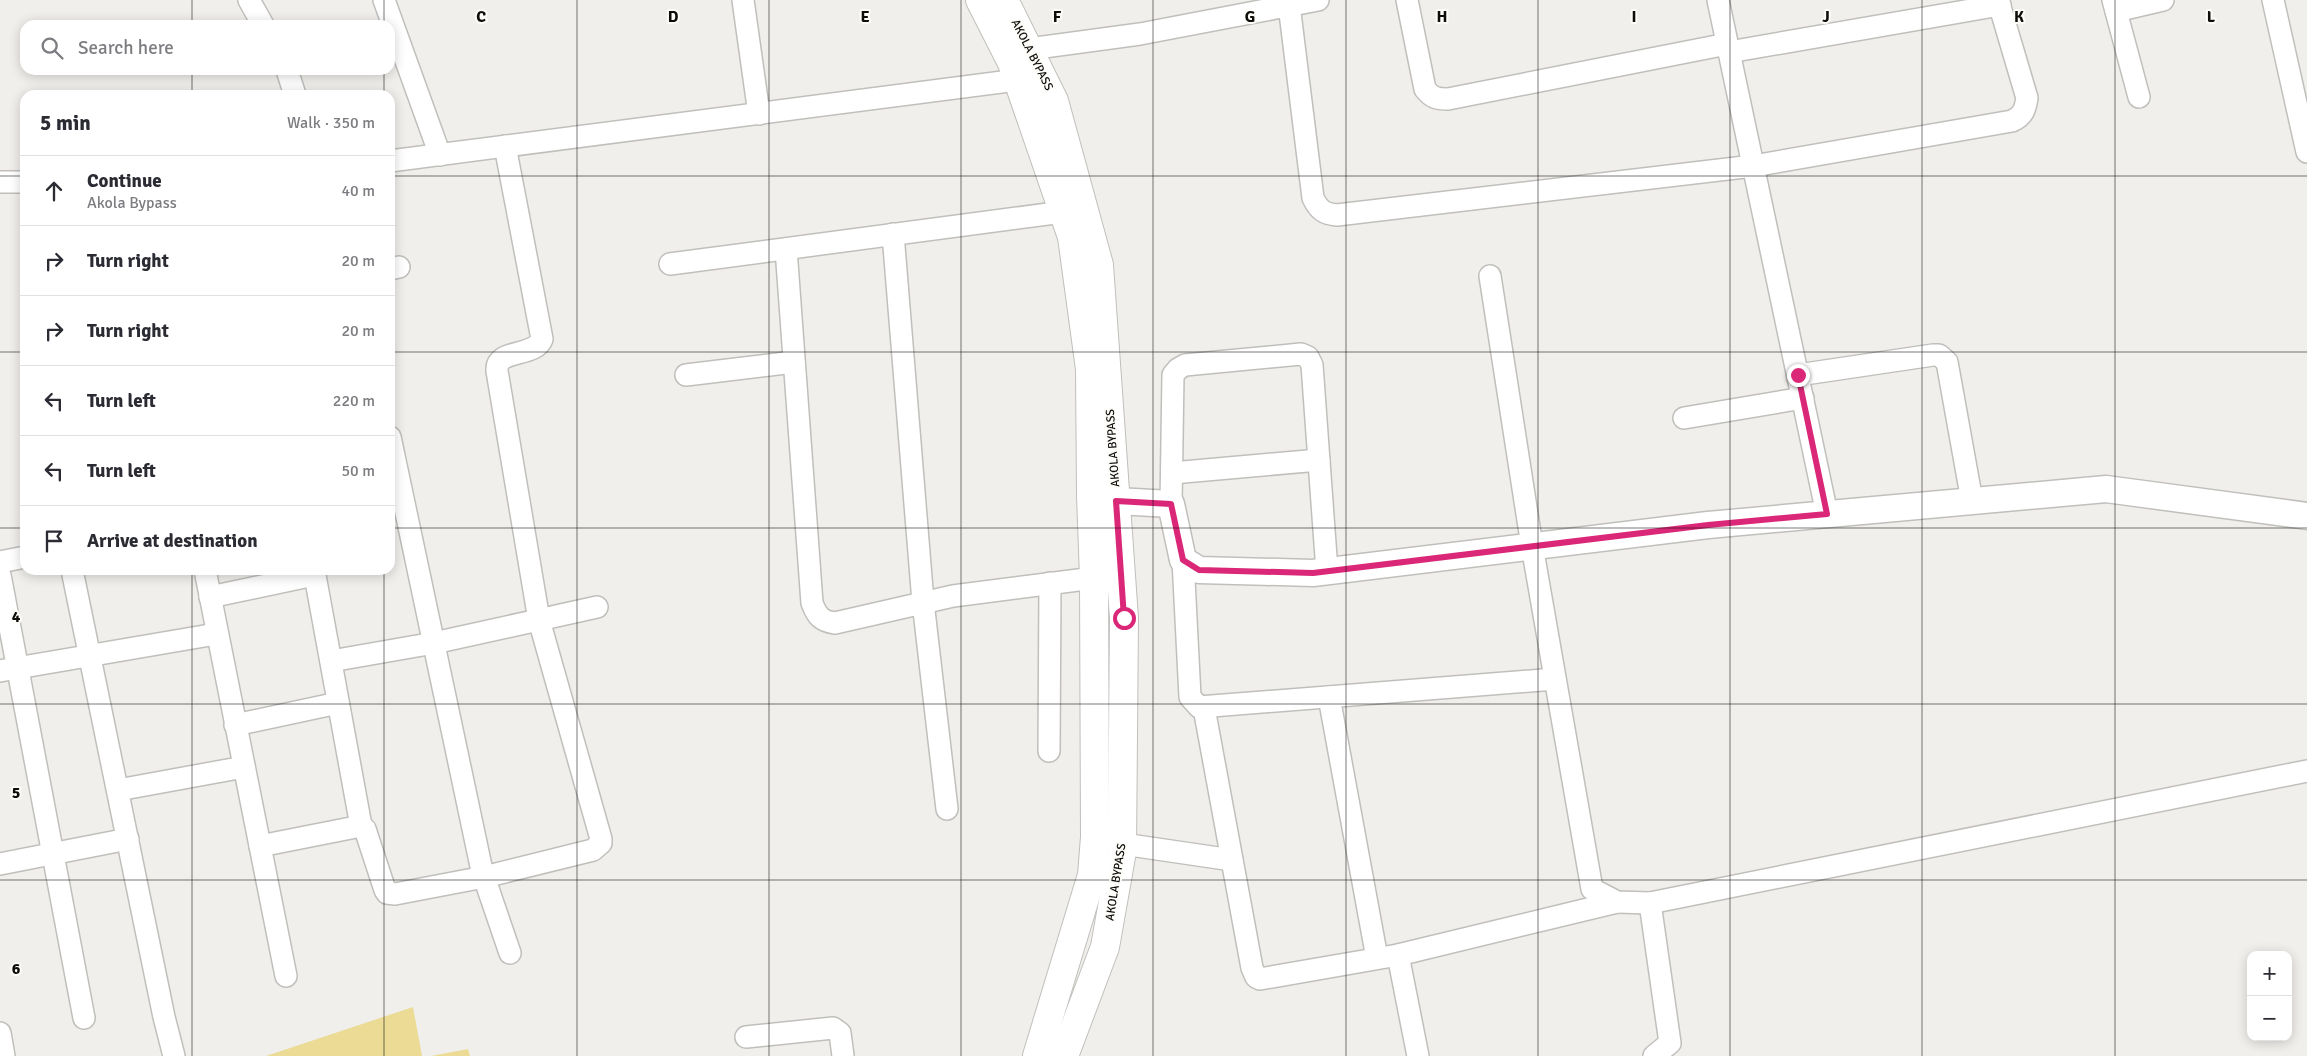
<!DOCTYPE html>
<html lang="en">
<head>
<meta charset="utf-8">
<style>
	:root { --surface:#fff; --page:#f7f7f7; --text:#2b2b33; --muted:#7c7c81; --line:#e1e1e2 }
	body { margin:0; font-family:Signika,sans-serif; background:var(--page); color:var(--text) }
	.controls { position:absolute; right:15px; bottom:15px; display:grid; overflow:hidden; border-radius:10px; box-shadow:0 2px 12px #0003 }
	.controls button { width:45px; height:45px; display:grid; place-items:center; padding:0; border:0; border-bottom:1px solid var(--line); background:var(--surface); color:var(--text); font:25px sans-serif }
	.stop { position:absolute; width:15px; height:15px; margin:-11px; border:4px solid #db2777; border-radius:50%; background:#fff }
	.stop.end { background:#db2777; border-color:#fff; box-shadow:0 1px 5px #0008 }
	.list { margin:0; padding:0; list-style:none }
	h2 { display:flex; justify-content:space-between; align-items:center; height:65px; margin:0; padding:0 20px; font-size:21px }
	h2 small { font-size:16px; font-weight:400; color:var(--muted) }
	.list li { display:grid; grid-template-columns:32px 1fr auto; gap:15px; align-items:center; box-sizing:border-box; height:70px; padding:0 20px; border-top:1px solid var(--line) }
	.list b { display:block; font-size:19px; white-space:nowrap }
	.list p { margin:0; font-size:16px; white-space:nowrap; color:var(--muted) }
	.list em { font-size:16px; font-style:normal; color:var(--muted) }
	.icon { flex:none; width:28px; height:28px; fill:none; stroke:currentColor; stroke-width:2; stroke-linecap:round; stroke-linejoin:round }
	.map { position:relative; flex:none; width:2307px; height:1056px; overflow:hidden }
	.search { position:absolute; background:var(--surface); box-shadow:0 2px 12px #0003; left:20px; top:20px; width:375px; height:55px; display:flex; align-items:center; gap:12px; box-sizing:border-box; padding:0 18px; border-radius:15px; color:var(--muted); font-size:19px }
	.panel { position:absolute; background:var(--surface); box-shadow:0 2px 12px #0003; left:20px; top:90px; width:375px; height:485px; border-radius:15px }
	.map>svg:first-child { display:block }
</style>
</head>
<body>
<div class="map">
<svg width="2307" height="1056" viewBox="0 0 2307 1056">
	<rect width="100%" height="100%" fill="#f0efec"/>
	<g fill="#ebdb95">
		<polygon points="413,1007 422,1056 266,1056"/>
		<polygon points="468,1049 470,1056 431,1056"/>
	</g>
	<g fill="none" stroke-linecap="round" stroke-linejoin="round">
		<g stroke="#c0bfbc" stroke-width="24">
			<g id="minor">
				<polyline points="249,0 263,25"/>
				<polyline points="384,0 440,155"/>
				<polyline points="743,0 759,114"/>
				<path d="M1407 0 1425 89C1432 98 1437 99 1448 99L1727 44"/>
				<polyline points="1718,0 1827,514"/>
				<polyline points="2113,0 2139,97"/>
				<polyline points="2273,0 2307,152"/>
				<path d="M1289 5 1313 198C1319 210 1324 214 1337 215L1753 166 2012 121C2023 116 2025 110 2027 98L1998 0"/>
				<polyline points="2116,11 2163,0"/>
				<polyline points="1029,49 1140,34 1318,0"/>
				<polyline points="1729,52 2000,5"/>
				<polyline points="287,70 295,95"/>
				<polyline points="390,161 1018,80"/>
				<polyline points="0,182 25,182"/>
				<polyline points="893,234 923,602 947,809"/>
				<path d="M786 249 812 603C817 616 821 621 835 623L953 596 1094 578"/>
				<polyline points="670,264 1063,212"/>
				<polyline points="390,269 399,267"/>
				<polyline points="1490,276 1532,546 1592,889 1617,902 1650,903 2307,771"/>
				<polyline points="686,375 794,362"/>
				<polyline points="1798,375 1933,355 1939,355 1947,362 1972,501"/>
				<polyline points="1684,418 1803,398"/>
				<polyline points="390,437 482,871 510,953"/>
				<polyline points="1172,473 1319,460"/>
				<polyline points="1171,504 1173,375 1178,369 1185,365 1301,354 1308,357 1312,365 1327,571"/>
				<polyline points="1183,560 1190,697 1199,707 1555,679"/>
				<polyline points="0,562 25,557"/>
				<polyline points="72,570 164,1017 174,1056"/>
				<polyline points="205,570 286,976"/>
				<polyline points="314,570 361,826"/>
				<polyline points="0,575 84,1018"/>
				<polyline points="210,597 314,575"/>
				<polyline points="331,661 434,643 597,607"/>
				<polyline points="0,671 216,634"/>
				<polyline points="1329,697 1377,958"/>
				<polyline points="1204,708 1252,968 1256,977 1260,979 1398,955 1617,902"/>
				<polyline points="235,725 338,703"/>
				<polyline points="1049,751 1050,583"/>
				<polyline points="118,790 244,767"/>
				<polyline points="1123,844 1232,860"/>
				<path d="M260 846 361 826 365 829 385 890 387 893 395 894 484 877 593 850 601 843V839L539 620 497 371C495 348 535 358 542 339L505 146"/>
				<polyline points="0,864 128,839"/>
				<polyline points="1650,903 1670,1043 1654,1056"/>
				<polyline points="1398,955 1418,1056"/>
				<polyline points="0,1033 4,1056"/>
				<polyline points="746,1037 833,1028 840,1033 843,1056"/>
			</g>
		</g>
		<g stroke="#c0bfbc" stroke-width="29">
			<polyline id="tertiary" points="1116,501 1171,504 1183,560 1199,570 1313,573 1708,525 2106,489 2307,516"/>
		</g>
		<g stroke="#c0bfbc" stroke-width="30">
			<g id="primary">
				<polyline points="980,0 1012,63 1072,237 1090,369 1091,495 1094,578 1095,837 1092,875 1037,1056"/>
				<polyline points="1004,0 1054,101 1099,265 1124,618 1122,851 1105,947 1064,1056"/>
			</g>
		</g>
		<use href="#minor" stroke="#fff" stroke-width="21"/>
		<use href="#tertiary" stroke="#fff" stroke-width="26"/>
		<use href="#primary" stroke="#fff" stroke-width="28"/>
	</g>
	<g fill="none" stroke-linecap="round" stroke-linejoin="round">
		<polyline stroke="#db2777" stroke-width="6" points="1124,618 1116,501 1171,504 1183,560 1199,570 1313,573 1708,525 1827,514 1798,375"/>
	</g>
	<path fill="none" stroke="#0d0d0c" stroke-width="1" stroke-opacity="0.55" d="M192 0V25M384 0V25M577 0V1056M769 0V1056M961 0V1056M1153 0V1056M1346 0V1056M1538 0V1056M1730 0V1056M1922 0V1056M2115 0V1056M192 70V95M384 70V95M0 176H25M390 176H2307M0 352H25M390 352H2307M0 528H25M390 528H2307M192 570V1056M384 570V1056M0 704H2307M0 880H2307"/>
	<g text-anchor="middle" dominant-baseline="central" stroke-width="4" stroke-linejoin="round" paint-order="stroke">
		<g font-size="12" fill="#0d0d0c" stroke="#fdfcf9">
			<text transform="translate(1032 55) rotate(63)">AKOLA BYPASS</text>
			<text transform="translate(1113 448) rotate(-94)">AKOLA BYPASS</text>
			<text transform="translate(1116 882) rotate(-81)">AKOLA BYPASS</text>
		</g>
	</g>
	<g font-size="16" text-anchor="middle" font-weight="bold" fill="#0d0d0c" stroke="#fdfcf9" stroke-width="4" stroke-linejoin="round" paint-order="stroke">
		<text x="481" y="22">C</text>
		<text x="673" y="22">D</text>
		<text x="865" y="22">E</text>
		<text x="1057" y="22">F</text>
		<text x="1250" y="22">G</text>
		<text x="1442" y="22">H</text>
		<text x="1634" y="22">I</text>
		<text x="1826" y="22">J</text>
		<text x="2019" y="22">K</text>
		<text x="2211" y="22">L</text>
		<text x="16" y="622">4</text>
		<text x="16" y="798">5</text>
		<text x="16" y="974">6</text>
	</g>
</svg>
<div class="controls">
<button>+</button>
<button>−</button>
</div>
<div class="stop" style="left:1124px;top:618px"></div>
<div class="stop end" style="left:1798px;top:375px"></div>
<div class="search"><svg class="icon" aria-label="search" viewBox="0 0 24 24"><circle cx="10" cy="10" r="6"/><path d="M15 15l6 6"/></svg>Search here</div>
<section class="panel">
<h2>5 min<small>Walk · 350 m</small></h2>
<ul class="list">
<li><svg class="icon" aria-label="ahead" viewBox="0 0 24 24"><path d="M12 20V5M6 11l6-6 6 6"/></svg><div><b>Continue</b><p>Akola Bypass</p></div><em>40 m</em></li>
<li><svg class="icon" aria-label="right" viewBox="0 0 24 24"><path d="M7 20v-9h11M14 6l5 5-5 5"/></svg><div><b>Turn right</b></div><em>20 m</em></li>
<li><svg class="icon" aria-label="right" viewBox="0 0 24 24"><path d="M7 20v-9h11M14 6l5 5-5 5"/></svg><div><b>Turn right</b></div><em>20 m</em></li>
<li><svg class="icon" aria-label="left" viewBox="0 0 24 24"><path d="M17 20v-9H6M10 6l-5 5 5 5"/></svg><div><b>Turn left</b></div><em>220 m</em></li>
<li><svg class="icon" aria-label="left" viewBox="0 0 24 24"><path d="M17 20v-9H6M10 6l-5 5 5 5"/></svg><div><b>Turn left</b></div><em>50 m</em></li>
<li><svg class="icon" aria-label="arrive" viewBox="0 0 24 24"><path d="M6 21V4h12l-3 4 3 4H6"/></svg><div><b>Arrive at destination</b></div></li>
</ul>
</section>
</div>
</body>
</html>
